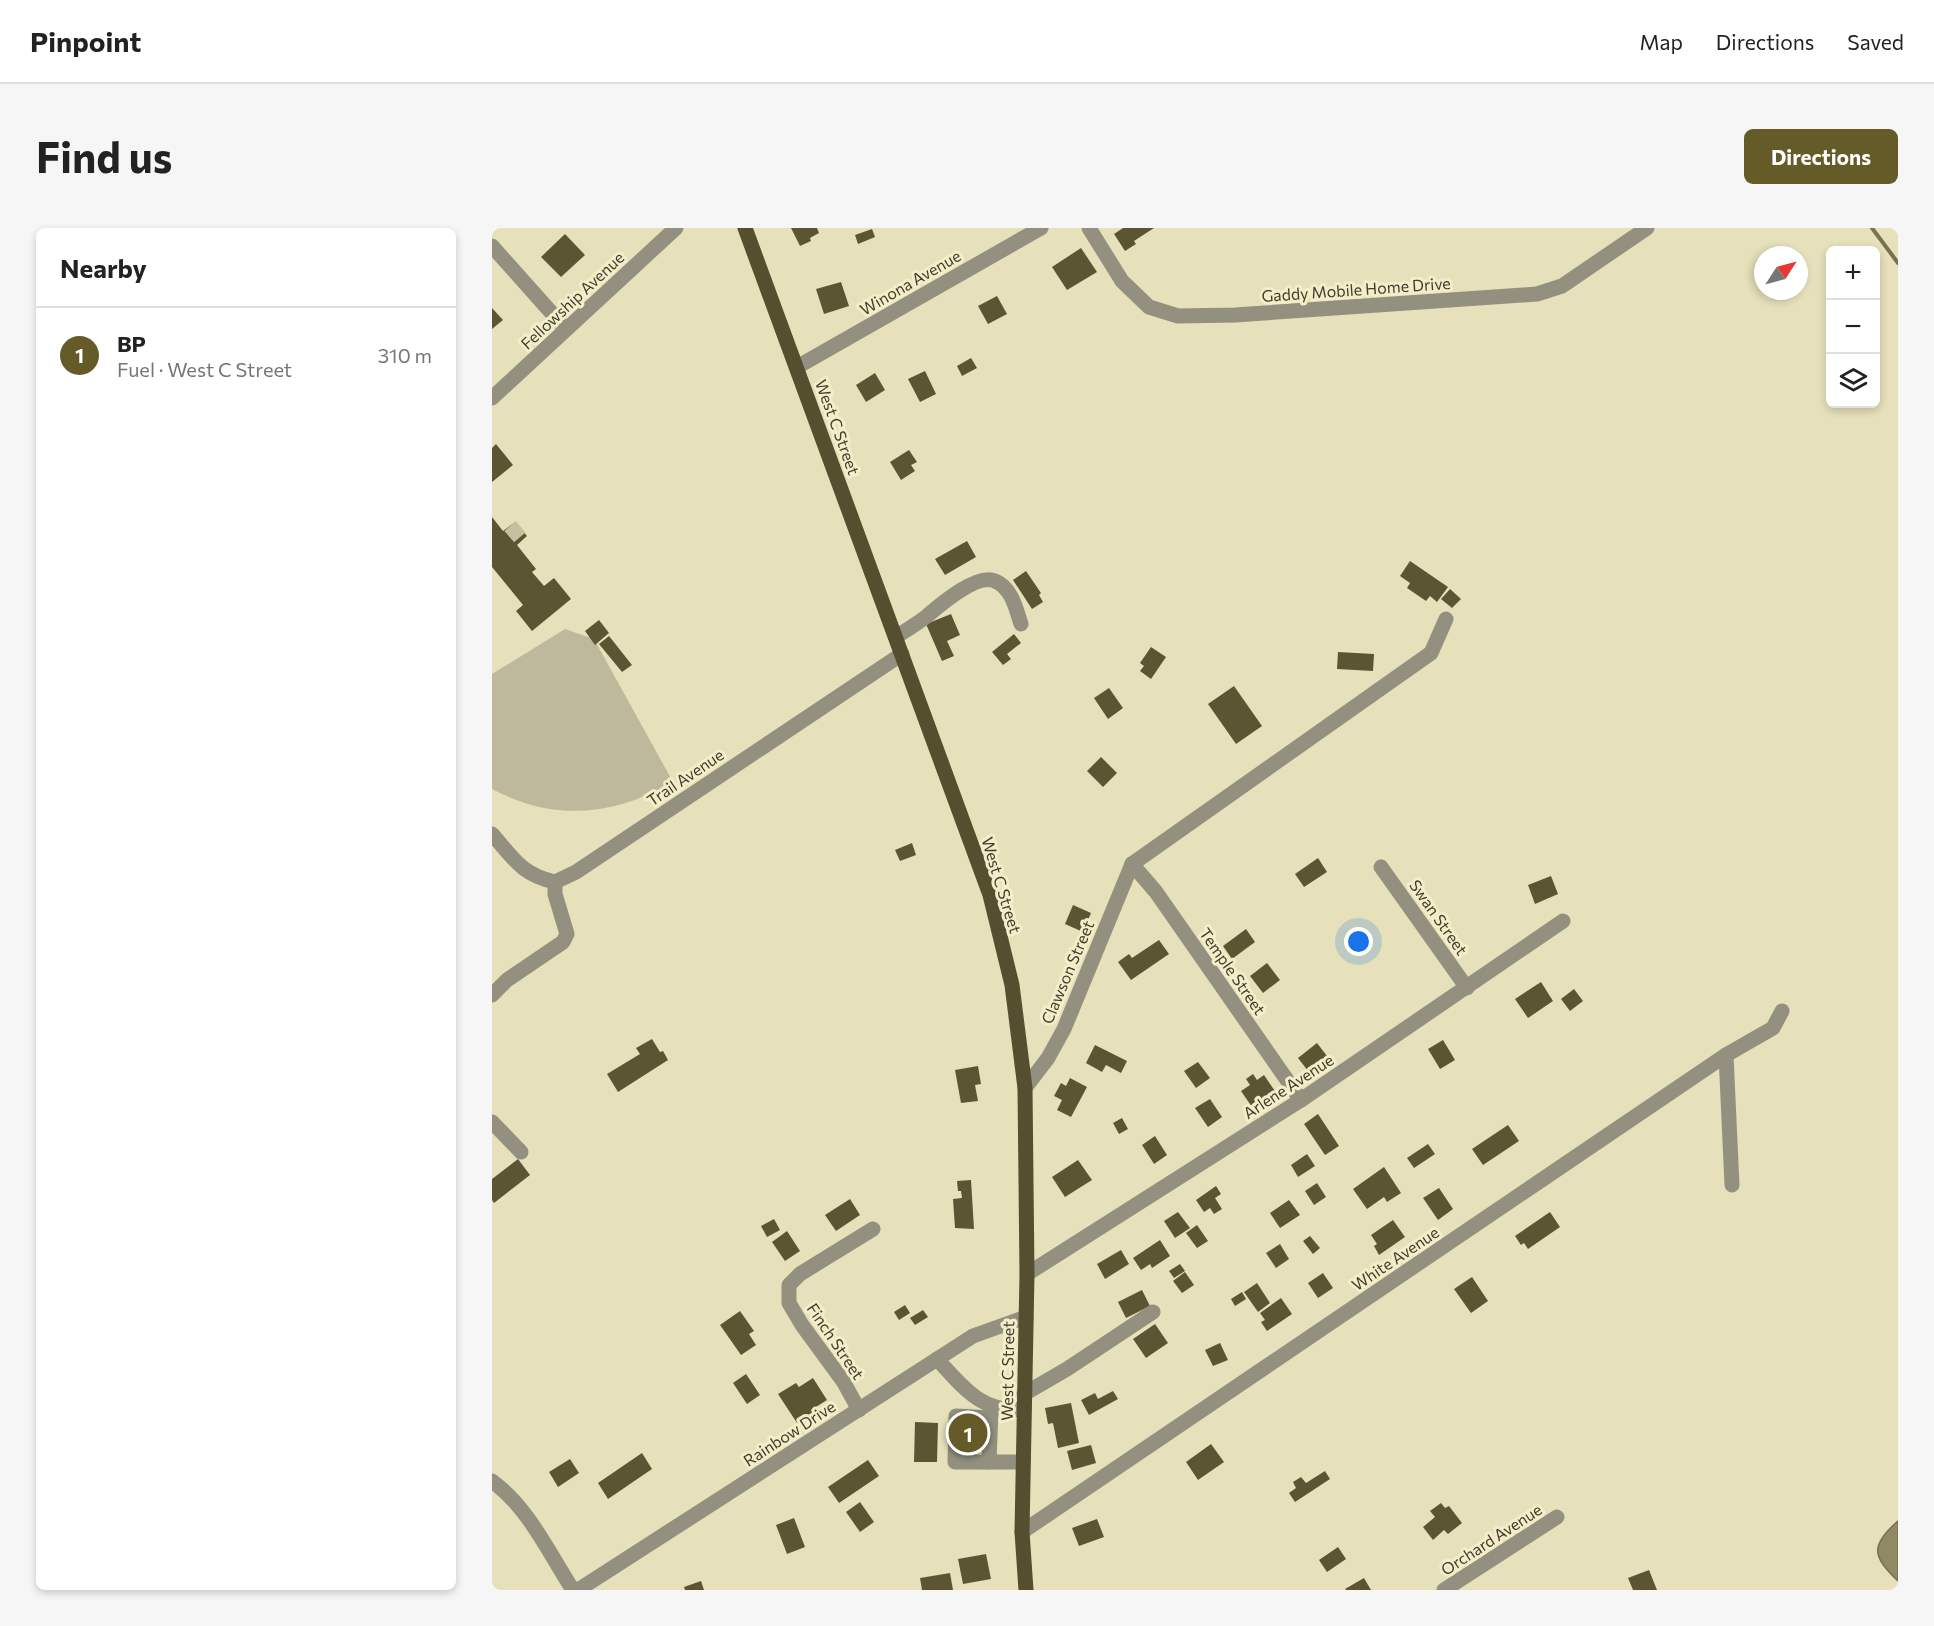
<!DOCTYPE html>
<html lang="en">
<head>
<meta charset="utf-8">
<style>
	:root { --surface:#fff; --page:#f6f6f6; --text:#222; --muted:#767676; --line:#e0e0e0; --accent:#655b28 }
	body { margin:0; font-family:Commissioner,sans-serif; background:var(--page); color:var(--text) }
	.controls { position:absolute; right:18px; top:18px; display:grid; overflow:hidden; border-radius:9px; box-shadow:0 3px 9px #0003 }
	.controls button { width:54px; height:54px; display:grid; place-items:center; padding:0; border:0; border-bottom:2px solid var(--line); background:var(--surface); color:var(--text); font:30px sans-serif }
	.compass { position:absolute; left:1262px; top:18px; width:54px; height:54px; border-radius:50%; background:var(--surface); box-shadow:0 3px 9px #0003; rotate:54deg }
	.you { position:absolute; left:867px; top:714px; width:21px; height:21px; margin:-15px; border:4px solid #fff; border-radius:50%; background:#1a73e8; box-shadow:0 0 0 9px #1a73e833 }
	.badge { display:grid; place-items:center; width:39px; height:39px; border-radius:50%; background:var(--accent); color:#fff; font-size:20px; font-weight:700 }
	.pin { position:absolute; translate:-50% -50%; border:3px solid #fff; box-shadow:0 2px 6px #0006 }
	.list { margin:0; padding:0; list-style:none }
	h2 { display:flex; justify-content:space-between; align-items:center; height:78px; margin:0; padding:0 24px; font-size:26px }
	h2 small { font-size:20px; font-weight:400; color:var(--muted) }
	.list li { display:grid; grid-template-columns:39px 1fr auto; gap:18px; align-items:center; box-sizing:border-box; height:96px; padding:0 24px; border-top:2px solid var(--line) }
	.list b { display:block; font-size:22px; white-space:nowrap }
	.list p { margin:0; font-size:20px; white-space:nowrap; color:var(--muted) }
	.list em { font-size:20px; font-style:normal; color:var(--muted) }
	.icon { flex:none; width:33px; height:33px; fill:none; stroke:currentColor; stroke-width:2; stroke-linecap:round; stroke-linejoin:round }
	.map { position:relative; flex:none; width:1406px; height:1362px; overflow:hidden; border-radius:9px }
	header { display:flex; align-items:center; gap:36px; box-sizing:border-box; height:84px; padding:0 30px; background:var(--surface); border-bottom:2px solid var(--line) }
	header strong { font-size:28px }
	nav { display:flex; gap:33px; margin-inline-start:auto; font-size:21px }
	.intro { display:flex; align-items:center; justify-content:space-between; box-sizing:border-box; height:144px; padding:0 36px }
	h1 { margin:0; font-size:42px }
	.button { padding:15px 27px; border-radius:9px; background:var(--accent); color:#fff; font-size:21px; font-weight:700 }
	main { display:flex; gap:36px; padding:0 36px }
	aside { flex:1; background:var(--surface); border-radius:9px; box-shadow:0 3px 9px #0003 }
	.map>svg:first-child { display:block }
</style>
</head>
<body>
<header>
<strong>Pinpoint</strong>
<nav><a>Map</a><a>Directions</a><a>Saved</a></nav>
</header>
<div class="intro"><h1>Find us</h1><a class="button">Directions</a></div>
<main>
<aside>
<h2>Nearby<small></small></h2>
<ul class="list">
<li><span class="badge">1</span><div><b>BP</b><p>Fuel · West C Street</p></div><em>310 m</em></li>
</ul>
</aside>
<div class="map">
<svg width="1406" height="1362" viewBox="0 0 1406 1362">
	<rect width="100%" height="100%" fill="#e6e0bb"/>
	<path fill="#beb99d" d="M73 401 102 411 181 554C122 588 61 594 0 561V446Z"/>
	<path fill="#908962" stroke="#787253" stroke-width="1.5" d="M1406 1293V1353C1381 1329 1377 1318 1406 1293Z"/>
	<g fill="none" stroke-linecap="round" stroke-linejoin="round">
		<polyline stroke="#787253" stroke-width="4" points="1380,0 1406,35"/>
	</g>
	<g fill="#5b5534">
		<polygon points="299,0 325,0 327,5 318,10 319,13 308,18"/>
		<polygon points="631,0 662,0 642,13 644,16 633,23 622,6"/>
		<polygon points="380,1 383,9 366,16 363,7"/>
		<polygon points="73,6 93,27 69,49 49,29"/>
		<polygon points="589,20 605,44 575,62 560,39"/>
		<polygon points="349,54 357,78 332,86 324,61"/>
		<polygon points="505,68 515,86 496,96 486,78"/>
		<polygon points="0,80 11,92 0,101"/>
		<polygon points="479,130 485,140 470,148 465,138"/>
		<polygon points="433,143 444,166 428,174 416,151"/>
		<polygon points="383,145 393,162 374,174 364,157"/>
		<polygon points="4,216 21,237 0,254 0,220"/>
		<polygon points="417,222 425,234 419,237 423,243 409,252 398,234"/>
		<polygon points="0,289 11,303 23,294 35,308 25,317 44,341 40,344 52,358 62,350 79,371 40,403 24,383 31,377 0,339"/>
		<polygon points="475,313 484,329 453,347 443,331"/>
		<polygon points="918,333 956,359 945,374 938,368 934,373 915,360 918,355 908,348"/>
		<polygon points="534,343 549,365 547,367 551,374 540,381 521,352"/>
		<polygon points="958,361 969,371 960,380 949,371"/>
		<polygon points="459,386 468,407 455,413 462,428 450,433 434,396"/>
		<polygon points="107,392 117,405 103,417 93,403"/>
		<polygon points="522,406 529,415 515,426 519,431 511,437 500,424"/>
		<polygon points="117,408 140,437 130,444 107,416"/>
		<polygon points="659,419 674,429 659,451 648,443 652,438 648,435"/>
		<polygon points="846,424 882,426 881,443 845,441"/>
		<polygon points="742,458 770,498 744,516 716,476"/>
		<polygon points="617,460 631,480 616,491 602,470"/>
		<polygon points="609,529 625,545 611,559 595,543"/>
		<polygon points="420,615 424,627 408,633 403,622"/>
		<polygon points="826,630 835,644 812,659 803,646"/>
		<polygon points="1059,648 1066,666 1043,676 1036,657"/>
		<polygon points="581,677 599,685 591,704 573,696"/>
		<polygon points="754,701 763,714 740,731 731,718"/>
		<polygon points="667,712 677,726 639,752 626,734 637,726 640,730"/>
		<polygon points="775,735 788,752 771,765 758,748"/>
		<polygon points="1049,754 1061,773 1036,790 1023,771"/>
		<polygon points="1082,761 1091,773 1078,783 1069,771"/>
		<polygon points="160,811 168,824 171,823 176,832 126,864 115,846 148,826 144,820"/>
		<polygon points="951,812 963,832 948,841 936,821"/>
		<polygon points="825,815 835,828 816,843 806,830"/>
		<polygon points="603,817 635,833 629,845 614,837 610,844 594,835"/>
		<polygon points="706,834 718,850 704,860 692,843"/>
		<polygon points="486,838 489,856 483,857 486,873 469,875 463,842"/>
		<polygon points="761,846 765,852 772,847 783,863 760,879 749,863 758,857 754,851"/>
		<polygon points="578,850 595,859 579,889 565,882 570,872 562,868 569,855 574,858"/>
		<polygon points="718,871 730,889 716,899 703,880"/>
		<polygon points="826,886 847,918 833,927 812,896"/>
		<polygon points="630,890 636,901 627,906 621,895"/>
		<polygon points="1016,897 1027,913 991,937 980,921"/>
		<polygon points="663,908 675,927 662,936 650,917"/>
		<polygon points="936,916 943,926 922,940 915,930"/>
		<polygon points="815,926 823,938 806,949 799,937"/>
		<polygon points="26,931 38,947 2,975 0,972 0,951"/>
		<polygon points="586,932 600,952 573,969 560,949"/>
		<polygon points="892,939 909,965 895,974 892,969 875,981 861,961"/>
		<polygon points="479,952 482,1001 463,1000 461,971 470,970 469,963 466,963 465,953"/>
		<polygon points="825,955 834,969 822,977 813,963"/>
		<polygon points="724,958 729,966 723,970 730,981 722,986 718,980 712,984 704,972"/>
		<polygon points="947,960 961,981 946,992 931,970"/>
		<polygon points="358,971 368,987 344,1003 333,987"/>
		<polygon points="797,972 808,987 788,1000 778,985"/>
		<polygon points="686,984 698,1000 683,1010 672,993"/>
		<polygon points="1058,984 1068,999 1036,1021 1032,1015 1029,1017 1023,1008"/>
		<polygon points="282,991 288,1002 275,1009 269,998"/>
		<polygon points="901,992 913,1009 887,1027 882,1018 885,1016 879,1007"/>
		<polygon points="705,997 716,1013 705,1020 694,1005"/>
		<polygon points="295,1003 308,1023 293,1033 280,1014"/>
		<polygon points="818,1008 828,1020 821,1026 811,1013"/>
		<polygon points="668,1012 678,1028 660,1040 658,1036 649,1042 641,1030"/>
		<polygon points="788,1016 797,1031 784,1040 774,1025"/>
		<polygon points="629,1022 637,1036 613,1051 605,1036"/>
		<polygon points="688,1036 693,1043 682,1050 677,1043"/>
		<polygon points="693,1044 702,1057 690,1065 681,1053"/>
		<polygon points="831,1045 841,1060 826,1070 816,1055"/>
		<polygon points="980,1049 996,1073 979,1085 962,1061"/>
		<polygon points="765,1055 778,1075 766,1084 752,1064"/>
		<polygon points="650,1062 658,1078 634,1090 626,1074"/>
		<polygon points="750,1064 754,1071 743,1078 739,1071"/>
		<polygon points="789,1070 800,1086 775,1103 769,1094 773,1092 768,1085"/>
		<polygon points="413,1077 418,1085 407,1092 402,1084"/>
		<polygon points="431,1082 436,1089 423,1097 418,1090"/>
		<polygon points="248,1083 262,1103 257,1106 264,1117 249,1127 228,1097"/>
		<polygon points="663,1096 676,1115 654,1130 641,1111"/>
		<polygon points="728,1115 736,1132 721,1138 713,1122"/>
		<polygon points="254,1146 268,1167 255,1176 241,1155"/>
		<polygon points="321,1150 335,1172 319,1182 323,1188 307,1198 286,1166 304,1155 307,1159"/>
		<polygon points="621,1163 626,1171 597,1187 589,1172 603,1165 606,1171"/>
		<polygon points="579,1175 587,1215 566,1220 561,1195 556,1196 553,1180"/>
		<polygon points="423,1194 446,1195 445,1234 422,1234"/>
		<polygon points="484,1199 484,1230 469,1230 468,1200"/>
		<polygon points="719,1216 732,1234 706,1252 694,1234"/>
		<polygon points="599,1217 604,1235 580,1242 575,1223"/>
		<polygon points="150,1225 160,1241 116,1271 106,1255"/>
		<polygon points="78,1231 87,1245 66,1259 57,1244"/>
		<polygon points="376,1232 387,1248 347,1275 336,1259"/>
		<polygon points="833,1243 838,1251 803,1274 797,1265 804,1260 801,1254 809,1249 814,1255"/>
		<polygon points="368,1274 382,1294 368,1304 354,1284"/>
		<polygon points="949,1275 953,1280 957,1278 970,1295 956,1306 952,1302 941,1312 931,1299 943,1289 938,1283"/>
		<polygon points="302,1290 313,1319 295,1326 284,1297"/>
		<polygon points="605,1291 612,1309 587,1318 580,1300"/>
		<polygon points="846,1319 854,1331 835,1344 827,1332"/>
		<polygon points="494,1326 499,1351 471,1356 466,1331"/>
		<polygon points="1157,1342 1165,1362 1141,1362 1136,1350"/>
		<polygon points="458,1345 461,1362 430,1362 428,1350"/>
		<polygon points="872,1350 879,1362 854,1362 853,1361"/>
		<polygon points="209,1353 212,1362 193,1362 192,1359"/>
	</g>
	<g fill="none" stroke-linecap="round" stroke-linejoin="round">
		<g stroke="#c5bf9f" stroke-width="15" stroke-dasharray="15 8" stroke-linecap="butt">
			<polyline points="18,298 30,312"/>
			<polyline points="469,1215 484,1215"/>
		</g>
		<g stroke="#93907f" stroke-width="15">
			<polyline points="597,0 630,53 657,79 686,88 743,87 1045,66 1070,58 1155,0"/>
			<polyline points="0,18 74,101"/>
			<polyline points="305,139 549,0"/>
			<polyline points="0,170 184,0"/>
			<path d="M404 409C414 402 425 396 435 388 448 377 485 345 503 353 520 360 524 381 529 396"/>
			<path d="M0 606C22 631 30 647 63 654L84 644 410 426"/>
			<polyline points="640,636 939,425 954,391"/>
			<polyline points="640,636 664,664 809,872"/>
			<polyline points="889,639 975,760"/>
			<polyline points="0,767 15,752 71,714 75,706 63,666 63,654"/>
			<polyline points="1234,827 1240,957"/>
			<polyline points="533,860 556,830 572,801 640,636"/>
			<polyline points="0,894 29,924"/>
			<polyline points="535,1046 809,872 1071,693"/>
			<path d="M445 1131C471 1159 490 1186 532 1181"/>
			<polyline points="532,1166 575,1141 661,1084"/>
			<polyline points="367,1182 351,1153 310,1097 297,1075 297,1057 308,1046 381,1001"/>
			<polyline points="499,1182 497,1234 531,1234"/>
			<polyline points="497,1234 463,1234 464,1188 498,1190"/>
			<path d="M0 1253C36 1279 57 1325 81 1362"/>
			<polyline points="530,1304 1234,827 1281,800 1290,783"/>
			<polyline points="86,1362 481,1108 534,1089"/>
			<polyline points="952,1362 1065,1289"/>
		</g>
		<polyline stroke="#554f30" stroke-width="15" points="253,0 498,667 520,757 533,860 535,1046 530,1304 534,1362"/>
	</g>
	<g text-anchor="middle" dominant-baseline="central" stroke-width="6" stroke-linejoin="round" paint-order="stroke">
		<g font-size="16" fill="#403d2f" stroke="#f4edc8">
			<text transform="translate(418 54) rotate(-30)">Winona Avenue</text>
			<text transform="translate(864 61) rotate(-4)">Gaddy Mobile Home Drive</text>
			<text transform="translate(80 72) rotate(-43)">Fellowship Avenue</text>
			<text transform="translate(346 199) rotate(70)">West C Street</text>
			<text transform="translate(193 549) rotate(-34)">Trail Avenue</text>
			<text transform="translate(510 657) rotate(73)">West C Street</text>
			<text transform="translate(947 689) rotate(55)">Swan Street</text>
			<text transform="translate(741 743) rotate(55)">Temple Street</text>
			<text transform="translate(575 744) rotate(-67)">Clawson Street</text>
			<text transform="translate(796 858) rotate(-33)">Arlene Avenue</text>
			<text transform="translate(903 1030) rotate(-34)">White Avenue</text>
			<text transform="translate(344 1113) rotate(56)">Finch Street</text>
			<text transform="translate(515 1143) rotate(-89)">West C Street</text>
			<text transform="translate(297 1205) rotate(-33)">Rainbow Drive</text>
			<text transform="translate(999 1311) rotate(-33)">Orchard Avenue</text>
		</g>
	</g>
</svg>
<div class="controls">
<button>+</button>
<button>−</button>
<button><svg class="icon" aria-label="layers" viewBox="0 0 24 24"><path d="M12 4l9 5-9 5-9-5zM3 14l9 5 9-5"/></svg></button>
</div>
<svg class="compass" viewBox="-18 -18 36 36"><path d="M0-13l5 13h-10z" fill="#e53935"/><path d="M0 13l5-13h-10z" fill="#767676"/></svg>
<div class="you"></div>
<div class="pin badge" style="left:476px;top:1205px">1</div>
</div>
</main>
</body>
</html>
